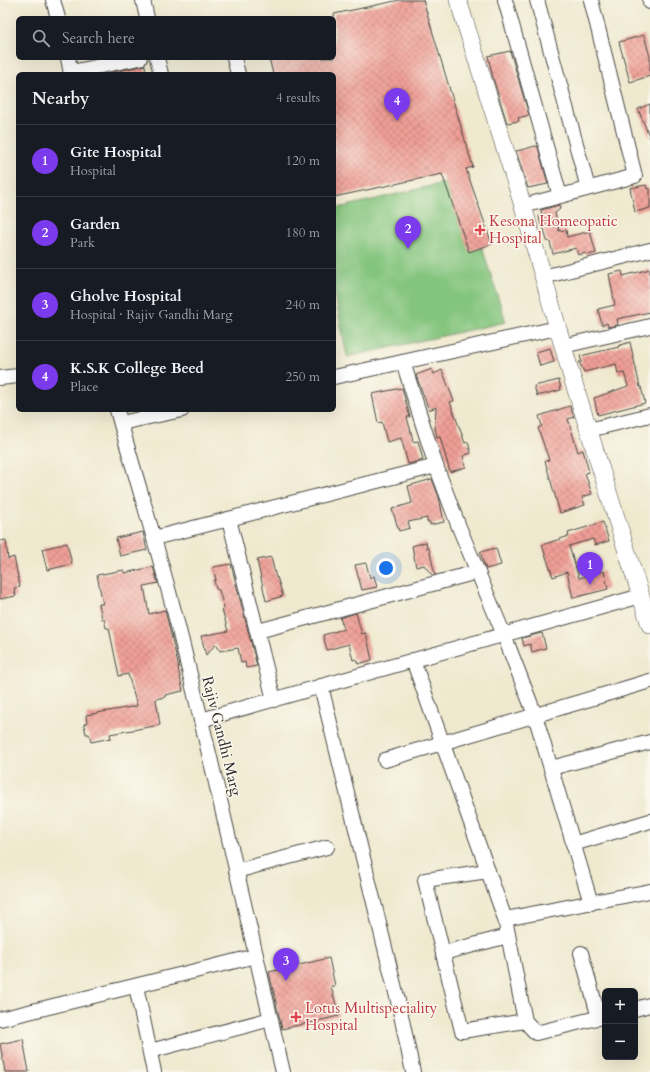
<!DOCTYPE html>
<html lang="en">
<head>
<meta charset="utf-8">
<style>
	:root { --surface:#171b24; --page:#20242c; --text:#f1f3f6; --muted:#9ea1a6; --line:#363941; --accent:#7c3aed }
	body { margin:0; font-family:Cardo,serif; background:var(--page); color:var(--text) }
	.controls { position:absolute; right:12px; bottom:12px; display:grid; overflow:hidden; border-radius:6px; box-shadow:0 4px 16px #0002 }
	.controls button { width:36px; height:36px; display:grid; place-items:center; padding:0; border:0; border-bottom:1px solid var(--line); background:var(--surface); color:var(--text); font:20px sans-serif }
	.you { position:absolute; left:386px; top:568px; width:14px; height:14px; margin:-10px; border:3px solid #fff; border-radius:50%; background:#1a73e8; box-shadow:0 0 0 6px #1a73e833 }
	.badge { display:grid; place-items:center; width:26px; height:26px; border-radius:50%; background:var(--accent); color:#fff; font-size:13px; font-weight:700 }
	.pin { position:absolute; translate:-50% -33px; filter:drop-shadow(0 1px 2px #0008) }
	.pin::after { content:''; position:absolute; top:21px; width:14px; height:12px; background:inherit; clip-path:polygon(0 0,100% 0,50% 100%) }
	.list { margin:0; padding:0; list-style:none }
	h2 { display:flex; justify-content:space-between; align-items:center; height:52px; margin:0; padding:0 16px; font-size:17px }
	h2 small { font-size:13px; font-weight:400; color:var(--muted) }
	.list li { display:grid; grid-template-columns:26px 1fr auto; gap:12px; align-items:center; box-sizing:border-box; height:72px; padding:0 16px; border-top:1px solid var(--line) }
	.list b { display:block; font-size:15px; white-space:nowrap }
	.list p { margin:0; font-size:13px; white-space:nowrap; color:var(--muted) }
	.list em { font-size:13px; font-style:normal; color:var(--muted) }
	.icon { flex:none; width:22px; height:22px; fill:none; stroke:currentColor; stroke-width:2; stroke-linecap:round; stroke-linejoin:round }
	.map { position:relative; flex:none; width:650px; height:1072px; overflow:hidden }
	.search { position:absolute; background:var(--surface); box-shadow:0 4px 16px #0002; left:16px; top:16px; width:320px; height:44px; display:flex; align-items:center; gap:10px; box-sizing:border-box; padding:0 14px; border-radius:6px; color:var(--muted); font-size:15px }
	.panel { position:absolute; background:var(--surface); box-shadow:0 4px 16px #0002; left:16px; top:72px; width:320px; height:340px; border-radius:6px }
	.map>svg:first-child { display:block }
</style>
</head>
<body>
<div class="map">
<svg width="650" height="1072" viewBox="0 0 650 1072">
	<defs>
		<pattern id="building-cross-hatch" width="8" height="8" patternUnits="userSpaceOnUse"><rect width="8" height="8" fill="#f09f96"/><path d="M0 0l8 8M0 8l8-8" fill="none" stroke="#c3827b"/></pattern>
	</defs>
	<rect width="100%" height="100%" fill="#fbf7ec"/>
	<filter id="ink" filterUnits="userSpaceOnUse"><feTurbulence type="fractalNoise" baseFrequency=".025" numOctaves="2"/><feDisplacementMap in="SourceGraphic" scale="8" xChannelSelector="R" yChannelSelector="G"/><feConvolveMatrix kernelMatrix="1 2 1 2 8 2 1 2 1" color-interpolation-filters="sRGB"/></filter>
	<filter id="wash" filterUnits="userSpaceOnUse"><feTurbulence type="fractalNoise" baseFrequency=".012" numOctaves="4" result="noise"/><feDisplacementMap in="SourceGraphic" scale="16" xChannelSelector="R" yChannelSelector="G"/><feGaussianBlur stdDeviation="0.9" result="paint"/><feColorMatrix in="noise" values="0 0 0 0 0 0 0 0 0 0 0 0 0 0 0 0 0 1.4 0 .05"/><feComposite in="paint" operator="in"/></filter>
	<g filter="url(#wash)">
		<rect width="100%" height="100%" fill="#efe9cf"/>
		<polygon fill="#84c57e" stroke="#587854" points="460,179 506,322 347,357 334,289 334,209"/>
		<g id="blocks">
			<g fill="url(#building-cross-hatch)">
				<polygon points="400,0 423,0 473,167 466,169 492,244 469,252 442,174 334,197 334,74 273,74 269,58 334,58 334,14"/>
				<polygon points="644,35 650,57 650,76 630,82 619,42"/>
				<polygon points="510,51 529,115 518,118 519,121 507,123 493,78 488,56"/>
				<polygon points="145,65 146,74 110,74 110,73"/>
				<polygon points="650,104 650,138 638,109"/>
				<polygon points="535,146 538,147 548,184 528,188 516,151 525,149"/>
				<polygon points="646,185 647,189 650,188 650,208 635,212 630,188"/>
				<polygon points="559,205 560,209 555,213 559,231 566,230 567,237 590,231 596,253 587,255 586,253 578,255 576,248 553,254 550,242 547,241 543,225 541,226 539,216 542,215 541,210"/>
				<polygon points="650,269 650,312 617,319 618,325 608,327 607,323 602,325 598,309 615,305 609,274 622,271 623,276"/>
				<polygon points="630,342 640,387 641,387 645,403 598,415 594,398 628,386 624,373 618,374 616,364 584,372 579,362 582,362 580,356 619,347 618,346"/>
				<polygon points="550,348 554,362 540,366 536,352"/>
				<polygon points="432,369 434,374 442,370 454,401 450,402 465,443 468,442 471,453 463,456 466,467 450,472 440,437 437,438 435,428 436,407 429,410 416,375"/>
				<polygon points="559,380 561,390 537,396 534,386"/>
				<polygon points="402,388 410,417 407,417 412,436 413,442 418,441 423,460 408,464 401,438 387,442 382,422 378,423 372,394"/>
				<polygon points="570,406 574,417 568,419 578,452 583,450 589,472 585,473 592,494 582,497 585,505 560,513 545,461 549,460 538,428 542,426 539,416"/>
				<polygon points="432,479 439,497 444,522 430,525 430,522 427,522 427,518 408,522 410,528 399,531 392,509 412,503 408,486"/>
				<polygon points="603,522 609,541 595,545 593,539 569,546 579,578 604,571 608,589 573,598 567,572 553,577 542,545 569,536 568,533"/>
				<polygon points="143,532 147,550 120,556 116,538"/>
				<polygon points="6,540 8,559 14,557 20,587 14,588 16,596 0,599 0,541"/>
				<polygon points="426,542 427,549 429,548 435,575 432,575 424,565 416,567 412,546"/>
				<polygon points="67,543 72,564 47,570 42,549"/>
				<polygon points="496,548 501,565 486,569 480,552"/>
				<polygon points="271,557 276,578 277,577 283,596 266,601 257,560"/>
				<polygon points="366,563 370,578 374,576 377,587 362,590 355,565"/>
				<polygon points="231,564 257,666 246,668 245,662 241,663 238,648 220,651 216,644 206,655 201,636 228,631 222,609 224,608 219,590 216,589 214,580 216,580 213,567"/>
				<polygon points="153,567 158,583 144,586 149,614 165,610 179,668 178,668 183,691 165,695 165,697 156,699 160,725 110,734 111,738 91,742 89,734 86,734 84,724 87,723 86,715 137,706 128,674 119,676 109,628 106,628 104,619 102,619 99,604 103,604 97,575 124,570 124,573"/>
				<polygon points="356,613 362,634 366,633 372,660 358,664 356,659 353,660 349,644 327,650 323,635 344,629 340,618"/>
				<polygon points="542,633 546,648 532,652 530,644 524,646 522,638"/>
				<polygon points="329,958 335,986 331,986 339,1016 282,1029 269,972"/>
				<polygon points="23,1039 29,1072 5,1072 0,1044"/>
			</g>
		</g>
	</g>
	<g filter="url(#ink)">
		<use href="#blocks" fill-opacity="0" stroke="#484844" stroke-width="1"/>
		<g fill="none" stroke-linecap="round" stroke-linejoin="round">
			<g stroke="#484844" stroke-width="16">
				<g id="minor">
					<polyline points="53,0 58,18"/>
					<polyline points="143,0 147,18"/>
					<polyline points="505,0 560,196"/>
					<polyline points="537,0 588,188"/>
					<polyline points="650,0 650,2"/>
					<polyline points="68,58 71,74"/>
					<polyline points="157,58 161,74"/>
					<polyline points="234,58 238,74"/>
					<polyline points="71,72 140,58"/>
					<polyline points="523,206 635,176 591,0"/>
					<polyline points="543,277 650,250"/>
					<polyline points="563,346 650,326"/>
					<polyline points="403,362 436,466 459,527 504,635 535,715 591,903"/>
					<polyline points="334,377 557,328"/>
					<polyline points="0,378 18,376"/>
					<path d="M117 410C138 486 162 561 181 638 217 782 249 927 283 1072"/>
					<polyline points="121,423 182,410"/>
					<polyline points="589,430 650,415"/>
					<polyline points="229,519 274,700"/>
					<polyline points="154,538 436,466"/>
					<polyline points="258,631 477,572"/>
					<polyline points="413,660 505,919 525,1021 536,1033 605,1016"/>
					<polyline points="321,686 398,1001 413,1072"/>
					<polyline points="201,720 641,596"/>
					<polyline points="385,760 650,681"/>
					<polyline points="551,768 650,742"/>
					<polyline points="573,844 650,821"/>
					<polyline points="236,871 327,847"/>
					<polyline points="488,871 425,880 462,1031 525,1021"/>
					<polyline points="505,919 650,891"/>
					<polyline points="443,953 508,936"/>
					<polyline points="581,953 599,1018"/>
					<polyline points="136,986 154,1072"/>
					<polyline points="635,1009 650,1005"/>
					<polyline points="0,1019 256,956"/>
					<polyline points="150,1051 271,1019"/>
				</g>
			</g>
			<g stroke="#484844" stroke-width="18">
				<polyline id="tertiary" points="458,0 523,206 571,374 650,625"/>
			</g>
			<use href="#minor" stroke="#fff" stroke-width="14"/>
			<use href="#tertiary" stroke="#fff" stroke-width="17"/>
		</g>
	</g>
	<g fill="#e0444e" stroke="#fbf7ec" stroke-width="1.5">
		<path d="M478 224h4v4h4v4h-4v4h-4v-4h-4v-4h4z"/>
		<path d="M294 1011h4v4h4v4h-4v4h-4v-4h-4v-4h4z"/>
	</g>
	<g text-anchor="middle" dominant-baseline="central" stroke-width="3" stroke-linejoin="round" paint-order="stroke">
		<g font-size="15" fill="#be3a42" stroke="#fbf7ec" text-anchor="start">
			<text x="489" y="221">Kesona Homeopatic<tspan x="489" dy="17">Hospital</tspan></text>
			<text x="305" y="1008">Lotus Multispeciality<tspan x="305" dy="17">Hospital</tspan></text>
		</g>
		<g font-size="15" fill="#2b2b2b" stroke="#fbf7ec">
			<text transform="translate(222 736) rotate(76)">Rajiv Gandhi Marg</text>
		</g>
	</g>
</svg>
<div class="controls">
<button>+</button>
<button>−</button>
</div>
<div class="you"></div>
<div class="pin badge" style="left:590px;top:585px">1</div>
<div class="pin badge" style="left:408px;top:249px">2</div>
<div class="pin badge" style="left:286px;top:981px">3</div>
<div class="pin badge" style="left:397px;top:121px">4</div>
<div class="search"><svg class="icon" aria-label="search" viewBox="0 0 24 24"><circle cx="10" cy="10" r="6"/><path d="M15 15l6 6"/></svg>Search here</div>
<section class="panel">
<h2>Nearby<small>4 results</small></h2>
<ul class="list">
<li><span class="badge">1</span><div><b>Gite Hospital</b><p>Hospital</p></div><em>120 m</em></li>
<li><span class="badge">2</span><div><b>Garden</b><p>Park</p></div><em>180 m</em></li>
<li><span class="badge">3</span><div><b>Gholve Hospital</b><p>Hospital · Rajiv Gandhi Marg</p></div><em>240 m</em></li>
<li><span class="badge">4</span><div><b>K.S.K College Beed</b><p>Place</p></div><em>250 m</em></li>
</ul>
</section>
</div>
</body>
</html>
